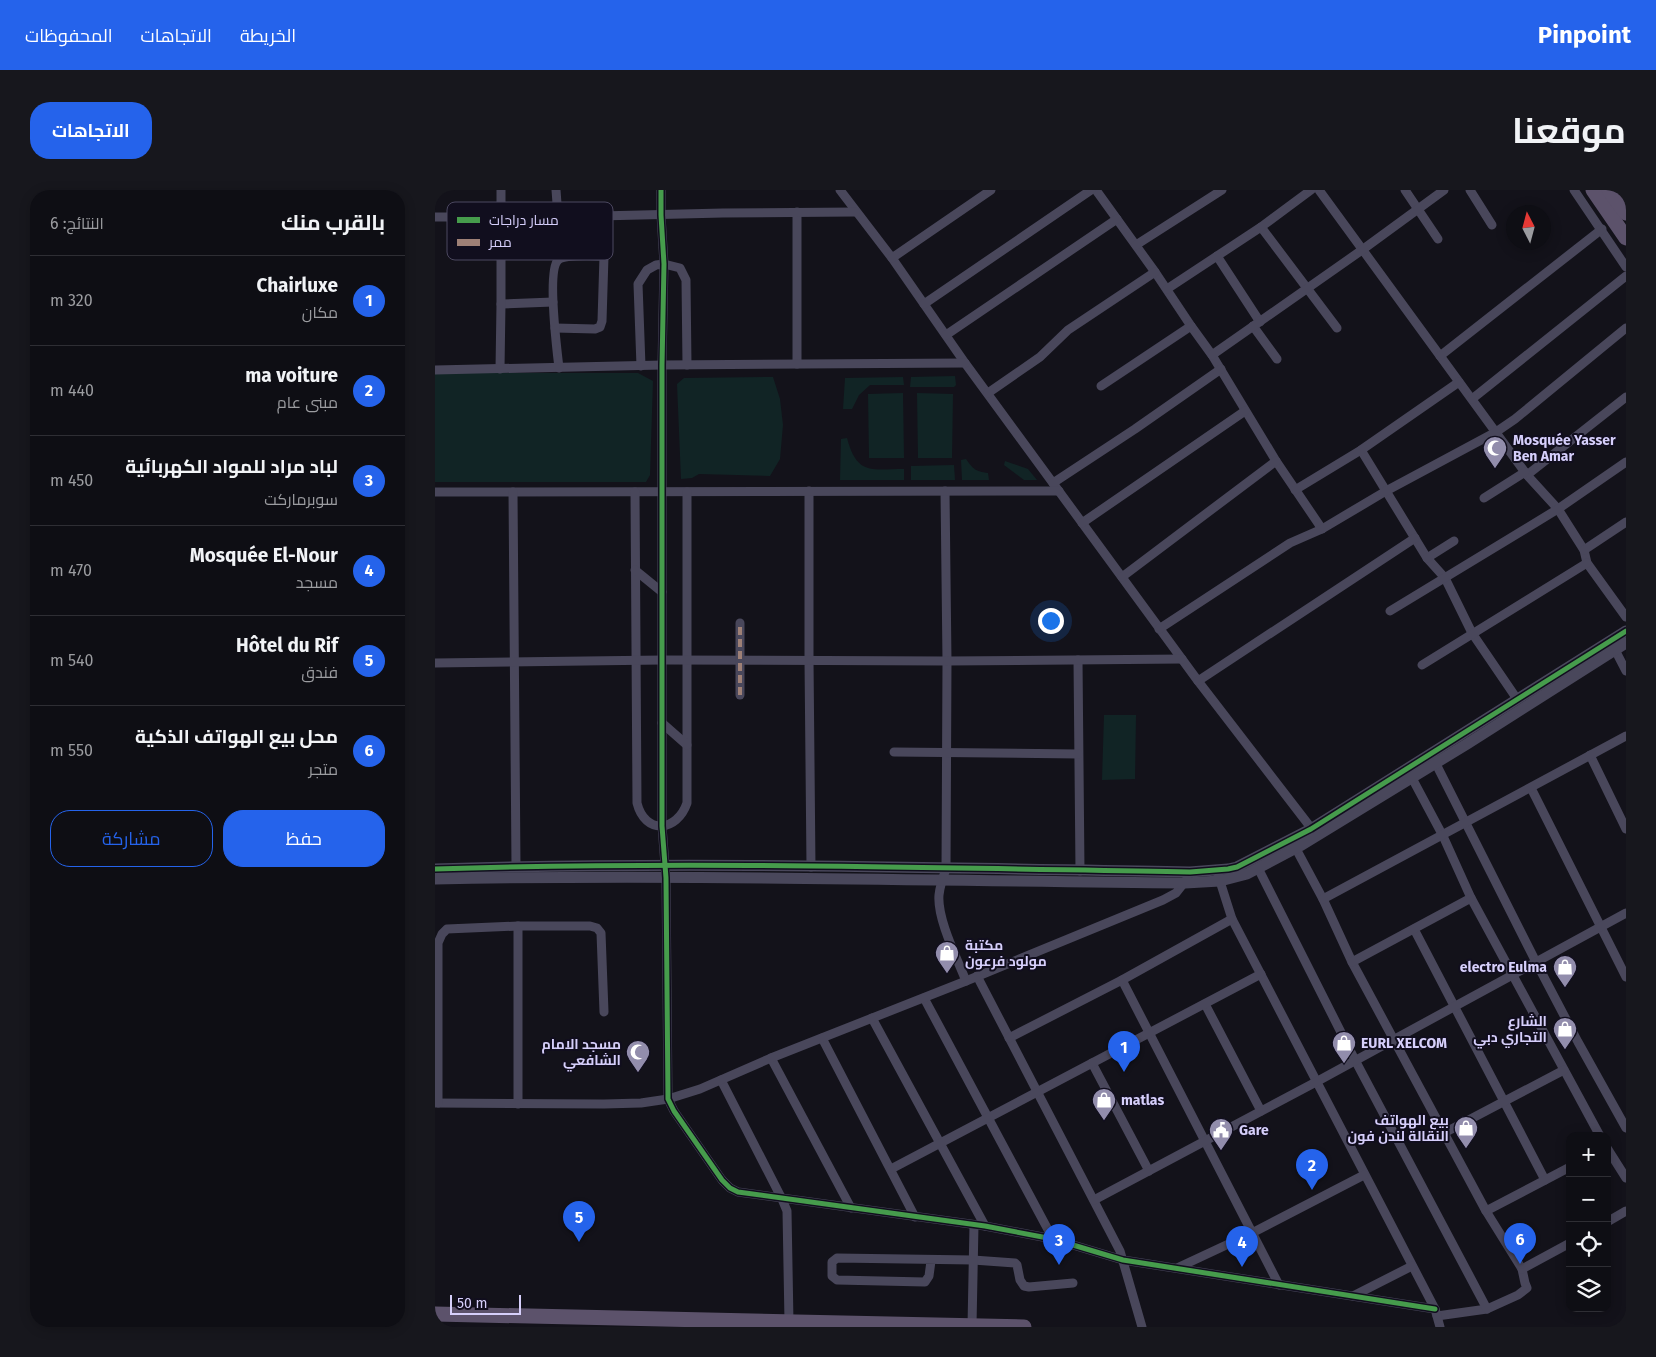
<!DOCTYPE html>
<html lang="ar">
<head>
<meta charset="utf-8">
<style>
	:root { --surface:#0e0e14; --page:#17171d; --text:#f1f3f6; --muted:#9b9ca0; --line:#2e2e34; --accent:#2563eb }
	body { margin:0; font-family:"Fira Sans",Cairo,sans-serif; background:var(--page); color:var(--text); direction:rtl }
	.controls { position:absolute; right:15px; bottom:15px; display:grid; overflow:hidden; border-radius:10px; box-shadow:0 2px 12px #0003 }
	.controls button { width:45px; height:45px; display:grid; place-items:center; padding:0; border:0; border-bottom:1px solid var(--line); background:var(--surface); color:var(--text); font:25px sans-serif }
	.compass { position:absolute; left:1071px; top:15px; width:45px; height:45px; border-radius:50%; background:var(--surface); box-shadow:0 2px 12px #0003; rotate:354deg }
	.scale { position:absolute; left:15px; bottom:12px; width:71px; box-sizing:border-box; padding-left:5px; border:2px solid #d6cffb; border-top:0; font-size:14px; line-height:18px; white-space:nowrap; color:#d6cffb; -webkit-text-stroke:4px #110e1e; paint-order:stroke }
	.you { position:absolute; left:615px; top:430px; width:18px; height:18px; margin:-12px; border:4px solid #fff; border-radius:50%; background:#1a73e8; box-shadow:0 0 0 8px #1a73e833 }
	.badge { display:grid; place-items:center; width:32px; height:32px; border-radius:50%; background:var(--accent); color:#fff; font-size:16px; font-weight:700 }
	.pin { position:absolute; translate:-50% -41px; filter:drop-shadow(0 1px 2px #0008) }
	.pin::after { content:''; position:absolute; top:26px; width:18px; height:15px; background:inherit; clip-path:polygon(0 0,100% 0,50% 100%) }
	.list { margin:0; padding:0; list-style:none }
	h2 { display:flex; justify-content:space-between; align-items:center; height:65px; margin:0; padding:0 20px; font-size:21px }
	h2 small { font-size:16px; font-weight:400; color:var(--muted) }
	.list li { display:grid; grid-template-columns:32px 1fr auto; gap:15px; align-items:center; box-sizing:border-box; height:90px; padding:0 20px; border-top:1px solid var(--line) }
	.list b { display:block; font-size:19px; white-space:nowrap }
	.list p { margin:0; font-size:16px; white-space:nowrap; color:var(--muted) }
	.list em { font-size:16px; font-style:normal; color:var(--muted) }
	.actions { display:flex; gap:10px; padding:15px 20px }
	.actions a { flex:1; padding:11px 0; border:1px solid var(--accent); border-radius:20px; text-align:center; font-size:18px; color:var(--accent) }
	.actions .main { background:var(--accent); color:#fff }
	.icon { flex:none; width:28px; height:28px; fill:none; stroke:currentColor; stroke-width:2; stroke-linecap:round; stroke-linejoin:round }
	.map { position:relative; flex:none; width:1191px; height:1137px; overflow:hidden; direction:ltr; border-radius:20px }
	header { display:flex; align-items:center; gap:30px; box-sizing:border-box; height:70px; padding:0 25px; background:var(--accent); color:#fff }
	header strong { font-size:24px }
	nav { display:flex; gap:28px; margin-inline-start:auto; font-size:18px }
	.intro { display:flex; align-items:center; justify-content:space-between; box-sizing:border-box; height:120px; padding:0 30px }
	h1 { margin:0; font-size:35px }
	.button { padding:12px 22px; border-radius:20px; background:var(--accent); color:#fff; font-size:18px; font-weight:700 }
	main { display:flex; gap:30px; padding:0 30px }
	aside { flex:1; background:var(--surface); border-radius:20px; box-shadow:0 2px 12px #0003 }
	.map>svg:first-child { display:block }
</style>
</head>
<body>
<header>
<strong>Pinpoint</strong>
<nav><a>الخريطة</a><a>الاتجاهات</a><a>المحفوظات</a></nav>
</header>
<div class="intro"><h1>موقعنا</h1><a class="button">الاتجاهات</a></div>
<main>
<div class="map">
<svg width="1191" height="1137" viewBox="0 0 1191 1137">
	<rect width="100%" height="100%" fill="#13121a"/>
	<g fill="#112425">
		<polygon points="0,183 203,183 218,191 215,285 211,292 0,292"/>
		<polygon points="520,186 521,195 519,197 475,197 476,187"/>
		<polygon points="338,187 345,209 348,235 345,269 335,286 264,284 257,288 246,289 242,194 249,188"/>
		<polygon points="468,187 469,195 435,195 424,205 417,219 408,219 410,188"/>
		<polygon points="468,203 469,268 434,268 433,204"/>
		<polygon points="482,203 518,204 517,268 483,268"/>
		<path d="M412 248C422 286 437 279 469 279V290H405L406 249Z"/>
		<path d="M531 269C539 280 540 281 553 283L554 290H527L526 270Z"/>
		<polygon points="570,271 593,279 602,290 589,290 569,275"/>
		<polygon points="519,275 520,290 476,290 476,276"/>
		<polygon points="669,525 701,525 700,589 667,590"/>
	</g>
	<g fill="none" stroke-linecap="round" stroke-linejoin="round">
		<g stroke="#49475b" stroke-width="9">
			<polyline points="121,0 123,27"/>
			<polyline points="226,0 226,25 229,74 227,175 227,636 231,688 233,909 239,921 287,990 295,998 303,1002 550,1036 618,1049 688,1070 1000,1119"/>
			<polyline points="405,0 457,68 530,173 763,491 880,643"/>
			<polyline points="661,0 720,82 756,136 777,165 841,271 887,339"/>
			<polyline points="884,0 1092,285 1123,319 1149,360 1152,373 1191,427"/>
			<polyline points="970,0 1003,49"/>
			<polyline points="1035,0 1057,35"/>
			<polyline points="1139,0 1191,77"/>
			<polyline points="362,22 362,174"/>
			<polyline points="0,27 123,27 288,23 420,22"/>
			<polyline points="826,37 902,138"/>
			<polyline points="701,55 787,0"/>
			<polyline points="782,66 825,132"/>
			<polyline points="457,68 556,0"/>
			<polyline points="732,99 826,37 876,0"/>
			<polyline points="66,114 118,112"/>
			<polyline points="489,114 656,0"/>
			<polyline points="818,136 842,169"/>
			<polyline points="120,138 160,139 165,137 167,131 169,66 168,26"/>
			<polyline points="511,145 682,29"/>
			<polyline points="777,165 927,60 1009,0"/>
			<polyline points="1005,166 1167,39"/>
			<polyline points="206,176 203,94 212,80 221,75 229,74 245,78 251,90 252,175"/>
			<path d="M124 178C122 161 112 81 123 70 129 64 159 66 169 66"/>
			<polyline points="65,179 66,114 66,0"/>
			<polyline points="0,180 227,175 530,173"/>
			<polyline points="666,196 756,136"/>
			<polyline points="553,203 605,167 633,140 720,82"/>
			<polyline points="1037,209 1191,86"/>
			<polyline points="926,260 992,368 1010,388 1037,443 1082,509"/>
			<polyline points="1092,285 1191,207"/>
			<polyline points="618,293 700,239 786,179"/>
			<polyline points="860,300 926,260 1024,192"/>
			<polyline points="374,301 374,470 376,677"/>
			<path d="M510 301 512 471 511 679C508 687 505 696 504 705 502 729 522 768 531 791"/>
			<polyline points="0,302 624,301"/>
			<polyline points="78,302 81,676"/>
			<path d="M200 302 202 613C210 645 242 642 252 613V302"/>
			<polyline points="1049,308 1090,282"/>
			<polyline points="647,333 810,221"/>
			<polyline points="1149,360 1191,332"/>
			<polyline points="992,368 1019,351"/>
			<polyline points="200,380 227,402"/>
			<polyline points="687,387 841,271"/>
			<polyline points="955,421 1123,319 1191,272"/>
			<polyline points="724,439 855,353 887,339 951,301 1061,242 1080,229 1191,138"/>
			<polyline points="1177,454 1191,481"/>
			<polyline points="643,470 645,681"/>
			<polyline points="0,473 227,470 512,471 747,469"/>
			<polyline points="987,475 1152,373"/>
			<polyline points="763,491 980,348"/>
			<polyline points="305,505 305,433"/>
			<polyline points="227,533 252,555"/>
			<polyline points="459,562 643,564"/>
			<polyline points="1155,565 1191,639"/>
			<polyline points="998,568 1101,772 1143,852 1191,938"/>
			<polyline points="977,588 1008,646 1036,708 1165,946"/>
			<polyline points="1096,598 1191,787"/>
			<polyline points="858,653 888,709 917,772 1051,1021 1087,1079 1090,1093 1092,1098 1083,1105 1052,1119 1002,1126"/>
			<polyline points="823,678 920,870 1052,1119"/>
			<polyline points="783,685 797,729 1000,1119 1005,1137"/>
			<polyline points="888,709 1191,546"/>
			<polyline points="83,736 83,914"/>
			<polyline points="979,739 1110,990"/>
			<polyline points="917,772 1036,708"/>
			<polyline points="542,786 685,1061 707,1137"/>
			<polyline points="687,790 844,1095"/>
			<polyline points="489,808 618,1049"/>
			<polyline points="770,814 826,921"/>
			<polyline points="437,828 550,1036"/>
			<polyline points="387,848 480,1027"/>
			<polyline points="574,848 687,790 797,729"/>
			<polyline points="336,868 416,1018"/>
			<polyline points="657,873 714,981"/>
			<polyline points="286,890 347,1009 352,1021 354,1132"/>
			<polyline points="0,913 169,914 206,913 233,909 265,899 336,868 531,791 728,710 741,703 752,689"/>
			<polyline points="3,913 3,753 7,744 12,739 83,736 155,736 162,738 166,743 169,822"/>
			<polyline points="1009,943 1129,880"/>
			<polyline points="1172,958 1191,988"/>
			<polyline points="456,979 826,784"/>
			<polyline points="659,1010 881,892 1191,723"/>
			<polyline points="1051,1021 1135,977"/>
			<polyline points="1172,1032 1191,1021"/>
			<polyline points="496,1071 494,1086 490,1092 402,1090 397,1086 397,1072 402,1068 538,1070 580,1073 582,1075 585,1090 589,1096 594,1097 638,1093"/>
			<polyline points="742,1078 817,1043 929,985"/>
			<polyline points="1087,1079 1135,1053"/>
			<polyline points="918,1106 977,1076"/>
			<polyline points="537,1136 539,1035"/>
		</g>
		<g stroke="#49475b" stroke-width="11">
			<path d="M0 679C252 671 504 678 755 682L793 679 802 677 876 639 1191 441"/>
			<path d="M0 689C250 684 500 691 750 693L785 691 812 684 865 656 1032 554 1191 453"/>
		</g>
		<g stroke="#5c526b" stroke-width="15">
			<polyline points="1158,0 1191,48"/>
			<polyline points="1174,0 1191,23"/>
			<polyline points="0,1124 589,1137"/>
		</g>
		<polyline stroke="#9e8076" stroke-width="4" stroke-dasharray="8 4" stroke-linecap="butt" points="305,505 305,433"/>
		<g stroke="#110e1e" stroke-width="8">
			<g id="cycleway">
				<polyline points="226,0 226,25 229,74 227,175 227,636 231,688 233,909 239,921 287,990 295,998 303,1002 550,1036 618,1049 688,1070 1000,1119"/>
				<path d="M0 679C252 671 504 678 755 682L793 679 802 677 876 639 1191 441"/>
			</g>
		</g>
		<use href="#cycleway" stroke="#469c4c" stroke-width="5"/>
	</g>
	<defs>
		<g id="mosque-pin" transform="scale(1.25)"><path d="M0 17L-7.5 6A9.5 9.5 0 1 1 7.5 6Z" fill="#928dac" stroke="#110e1e"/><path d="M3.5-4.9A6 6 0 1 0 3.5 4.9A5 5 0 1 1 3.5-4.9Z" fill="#fff"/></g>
		<g id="shop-pin" transform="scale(1.25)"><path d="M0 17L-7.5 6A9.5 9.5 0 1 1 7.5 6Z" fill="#928dac" stroke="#110e1e"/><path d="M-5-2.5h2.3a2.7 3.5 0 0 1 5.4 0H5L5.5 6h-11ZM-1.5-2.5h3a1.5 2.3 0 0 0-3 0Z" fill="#fff"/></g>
		<g id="civic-pin" transform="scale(1.25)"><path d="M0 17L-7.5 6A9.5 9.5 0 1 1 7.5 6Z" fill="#928dac" stroke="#110e1e"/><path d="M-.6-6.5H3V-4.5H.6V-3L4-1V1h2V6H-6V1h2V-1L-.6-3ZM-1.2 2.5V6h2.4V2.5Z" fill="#fff"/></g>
	</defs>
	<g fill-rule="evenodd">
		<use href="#mosque-pin" x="1060" y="258"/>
		<use href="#shop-pin" x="512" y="763"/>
		<use href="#shop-pin" x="1130" y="777"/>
		<use href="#shop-pin" x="1130" y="839"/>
		<use href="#shop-pin" x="909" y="853"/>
		<use href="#mosque-pin" x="203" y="862"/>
		<use href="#shop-pin" x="669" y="910"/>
		<use href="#shop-pin" x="1031" y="938"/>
		<use href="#civic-pin" x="786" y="940"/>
	</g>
	<g text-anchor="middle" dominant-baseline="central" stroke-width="4" stroke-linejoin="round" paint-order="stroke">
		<g font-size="14" font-weight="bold" fill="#d6cffb" stroke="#110e1e" text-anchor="start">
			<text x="1078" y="250">Mosquée Yasser<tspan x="1078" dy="16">Ben Amar</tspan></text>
			<text x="530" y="755">مكتبة<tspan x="530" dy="16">مولود فرعون</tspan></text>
			<text x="1112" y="777" text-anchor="end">electro Eulma</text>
			<text x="1112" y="831" text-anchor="end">الشارع<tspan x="1112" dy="16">التجاري دبي</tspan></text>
			<text x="926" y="853">EURL XELCOM</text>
			<text x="186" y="854" text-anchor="end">مسجد الامام<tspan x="186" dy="16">الشافعي</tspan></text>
			<text x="686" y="910">matlas</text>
			<text x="1014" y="930" text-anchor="end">بيع الهواتف<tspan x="1014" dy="16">النقالة لندن فون</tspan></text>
			<text x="804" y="940">Gare</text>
		</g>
	</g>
	<rect x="12" y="12" width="166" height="58" rx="8" fill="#110e1e" stroke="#4c4860" stroke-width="1"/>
	<rect x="22" y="27" width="23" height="6" fill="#469c4c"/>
	<rect x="22" y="49" width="23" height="7" fill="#9e8076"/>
	<g font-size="14" fill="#d6cffb">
		<text x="54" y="35">مسار دراجات</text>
		<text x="54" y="57">ممر</text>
	</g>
</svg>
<div class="controls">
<button>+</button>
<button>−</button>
<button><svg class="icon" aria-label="locate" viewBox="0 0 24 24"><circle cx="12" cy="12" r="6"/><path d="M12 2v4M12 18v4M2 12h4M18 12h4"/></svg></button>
<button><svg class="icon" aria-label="layers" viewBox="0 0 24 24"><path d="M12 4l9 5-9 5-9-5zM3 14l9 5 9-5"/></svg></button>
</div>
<svg class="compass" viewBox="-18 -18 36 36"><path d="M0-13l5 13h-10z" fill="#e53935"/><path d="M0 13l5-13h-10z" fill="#9b9ca0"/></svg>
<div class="scale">50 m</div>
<div class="you"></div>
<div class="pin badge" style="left:689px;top:882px">1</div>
<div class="pin badge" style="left:877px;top:1000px">2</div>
<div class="pin badge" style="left:624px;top:1075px">3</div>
<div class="pin badge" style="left:807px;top:1077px">4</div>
<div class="pin badge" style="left:144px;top:1052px">5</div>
<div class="pin badge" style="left:1085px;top:1074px">6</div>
</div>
<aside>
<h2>بالقرب منك<small>النتائج: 6</small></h2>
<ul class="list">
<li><span class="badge">1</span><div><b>Chairluxe</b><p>مكان</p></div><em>320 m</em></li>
<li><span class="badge">2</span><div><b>ma voiture</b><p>مبنى عام</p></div><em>440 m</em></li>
<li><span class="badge">3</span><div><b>لباد مراد للمواد الكهربائية</b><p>سوبرماركت</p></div><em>450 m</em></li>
<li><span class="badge">4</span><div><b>Mosquée El-Nour</b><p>مسجد</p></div><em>470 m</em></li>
<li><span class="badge">5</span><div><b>Hôtel du Rif</b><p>فندق</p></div><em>540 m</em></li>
<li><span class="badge">6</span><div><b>محل بيع الهواتف الذكية</b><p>متجر</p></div><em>550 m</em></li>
</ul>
<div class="actions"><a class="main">حفظ</a><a>مشاركة</a></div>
</aside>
</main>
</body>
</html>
